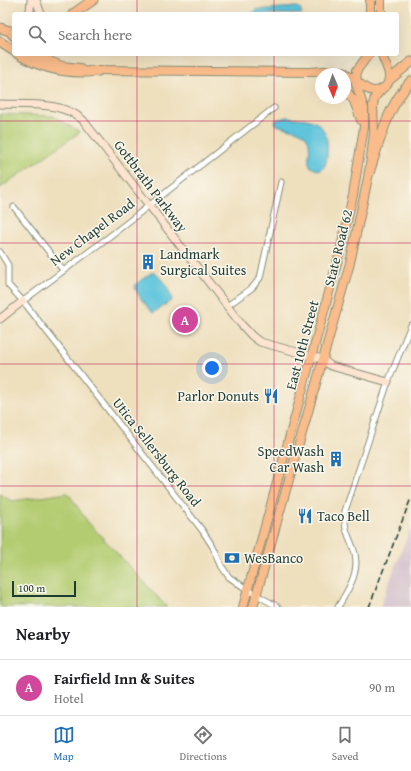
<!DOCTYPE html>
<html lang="en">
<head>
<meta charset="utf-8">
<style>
	:root { --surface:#fff; --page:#f6f6f6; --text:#202124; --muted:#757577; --line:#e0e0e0; --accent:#1f6fb2 }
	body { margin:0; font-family:"Gentium Book Plus",serif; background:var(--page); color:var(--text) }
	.compass { position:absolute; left:315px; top:68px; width:36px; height:36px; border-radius:50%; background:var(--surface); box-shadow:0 4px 16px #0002; rotate:178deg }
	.scale { position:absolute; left:12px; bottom:10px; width:64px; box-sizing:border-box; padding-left:4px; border:2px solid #1f3d34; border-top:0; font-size:11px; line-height:14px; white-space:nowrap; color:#1f3d34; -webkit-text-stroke:3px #fbf7ec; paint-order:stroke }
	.you { position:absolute; left:212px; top:368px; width:14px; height:14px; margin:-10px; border:3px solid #fff; border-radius:50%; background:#1a73e8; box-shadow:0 0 0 6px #1a73e833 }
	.badge { display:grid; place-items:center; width:26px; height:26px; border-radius:50%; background:var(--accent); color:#fff; font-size:13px; font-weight:700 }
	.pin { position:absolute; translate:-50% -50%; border:2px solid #fff; box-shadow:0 1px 4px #0006 }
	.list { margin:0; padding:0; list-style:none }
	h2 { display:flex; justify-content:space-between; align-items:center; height:52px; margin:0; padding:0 16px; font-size:17px }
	h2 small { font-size:13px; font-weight:400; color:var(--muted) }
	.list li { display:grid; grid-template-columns:26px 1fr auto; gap:12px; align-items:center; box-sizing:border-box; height:56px; padding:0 16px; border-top:1px solid var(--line) }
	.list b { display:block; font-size:15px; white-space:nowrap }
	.list p { margin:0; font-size:13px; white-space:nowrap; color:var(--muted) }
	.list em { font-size:13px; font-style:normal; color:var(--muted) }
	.icon { flex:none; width:22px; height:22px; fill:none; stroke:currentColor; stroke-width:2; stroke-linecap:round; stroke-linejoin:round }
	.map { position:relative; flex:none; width:411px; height:607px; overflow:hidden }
	.search { position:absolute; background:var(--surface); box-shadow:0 4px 16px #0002; left:12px; right:12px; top:12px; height:44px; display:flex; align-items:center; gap:10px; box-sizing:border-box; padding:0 14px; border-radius:4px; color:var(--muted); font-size:15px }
	.sheet { height:108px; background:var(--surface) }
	nav { display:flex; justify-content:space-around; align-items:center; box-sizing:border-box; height:56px; border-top:1px solid var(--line); background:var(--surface); font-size:11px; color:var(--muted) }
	nav a { display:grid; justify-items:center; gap:2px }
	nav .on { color:var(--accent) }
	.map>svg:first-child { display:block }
</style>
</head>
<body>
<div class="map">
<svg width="411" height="607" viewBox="0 0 411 607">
	<rect width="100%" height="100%" fill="#fbf7ec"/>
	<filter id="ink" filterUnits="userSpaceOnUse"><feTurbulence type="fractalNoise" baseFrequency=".025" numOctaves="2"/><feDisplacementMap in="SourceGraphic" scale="8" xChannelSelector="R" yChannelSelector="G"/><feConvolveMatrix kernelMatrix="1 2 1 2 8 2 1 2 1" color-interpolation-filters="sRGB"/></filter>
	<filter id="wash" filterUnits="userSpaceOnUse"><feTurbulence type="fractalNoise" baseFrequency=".012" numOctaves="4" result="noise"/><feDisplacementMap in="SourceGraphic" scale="16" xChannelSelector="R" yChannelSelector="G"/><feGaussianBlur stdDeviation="0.9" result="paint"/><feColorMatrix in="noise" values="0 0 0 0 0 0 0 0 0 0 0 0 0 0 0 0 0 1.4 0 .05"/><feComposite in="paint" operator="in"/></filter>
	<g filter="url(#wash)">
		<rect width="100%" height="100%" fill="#eedfbd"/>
		<polygon fill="#d1bdcb" points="411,526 411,607 380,607"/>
		<g fill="#b3cc71" stroke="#698452">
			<polygon points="0,114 53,116 80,132 0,188"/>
			<polygon points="68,493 87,521 167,607 1,607 0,606 0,494 12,501"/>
		</g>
		<g fill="#5ec4dc" stroke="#3e8088">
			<polygon points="297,7 300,8 302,14 252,14 255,10"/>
			<path d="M287 117C293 118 300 118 306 119 324 122 329 137 327 153 327 159 326 166 321 170 299 169 315 151 307 138 301 128 284 129 275 124L276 120Z"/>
			<path d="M151 273H155C162 279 171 291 172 300L153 313 141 299 135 288 136 284Z"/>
		</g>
	</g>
	<g filter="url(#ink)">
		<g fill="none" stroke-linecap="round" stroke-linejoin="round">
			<g stroke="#868e78" stroke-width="7">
				<g id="street">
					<polyline points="14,207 63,270"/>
					<polyline points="0,252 8,265 8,285 23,301 202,530 213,547 222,567 229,577 248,590 278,607"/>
					<polyline points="23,301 110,236 274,108"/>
					<polyline points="227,306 252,288 260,278 281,182"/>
					<path d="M338 607C349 588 362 570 353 547 347 533 344 527 345 511L388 382 411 325"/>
				</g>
			</g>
			<g stroke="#868e78" stroke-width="9">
				<g id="secondary">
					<polyline points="36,0 41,14"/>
					<polyline points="28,14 30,11 31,0"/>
					<path d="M0 104C28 105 61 101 83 120L241 324 252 336 260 342 322 359 331 366 388 382"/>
					<polyline points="0,319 23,301"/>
				</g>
			</g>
			<g stroke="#868e78" stroke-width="10">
				<g id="primary">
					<polyline points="370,14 370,0"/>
					<polyline points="381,14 381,0"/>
					<polyline points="33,54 62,66 80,68"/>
					<path d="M92 70 309 72C319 72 333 68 343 72 356 77 369 99 383 88 387 86 389 82 389 78 390 70 383 61 382 54"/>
					<polyline points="345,89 354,101 361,120"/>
					<polyline points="243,607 340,252 353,195 364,127 364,108 356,84 357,70 369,54"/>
					<polyline points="253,607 350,263 369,173 374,134 373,105 375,97 381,90"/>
				</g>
			</g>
			<g stroke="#868e78" stroke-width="11">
				<g id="highway">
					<polyline points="73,14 93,0"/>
					<polyline points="0,28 10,31 14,36"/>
					<polyline points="0,42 14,51"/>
					<path d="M18 54C42 69 70 74 98 71"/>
					<polyline points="389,80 411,62"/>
					<path d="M369 173C380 140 387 107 411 81"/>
				</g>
			</g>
			<use href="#street" stroke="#fff" stroke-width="5"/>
			<use href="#secondary" stroke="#fde4d1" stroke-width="7"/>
			<use href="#primary" stroke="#fabc8b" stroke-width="8"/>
			<use href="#highway" stroke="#fabc8b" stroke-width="9"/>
			<polyline stroke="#1f3d34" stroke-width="1.5" stroke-dasharray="6 3" stroke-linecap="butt" points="369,607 411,498"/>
		</g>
	</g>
	<path fill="none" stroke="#c2185b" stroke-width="1" stroke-opacity="0.55" d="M137 0V14M274 0V14M137 54V607M274 54V607M0 121H411M0 243H411M0 364H411M0 486H411"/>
	<defs>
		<g id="building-bare" transform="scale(1.2)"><path d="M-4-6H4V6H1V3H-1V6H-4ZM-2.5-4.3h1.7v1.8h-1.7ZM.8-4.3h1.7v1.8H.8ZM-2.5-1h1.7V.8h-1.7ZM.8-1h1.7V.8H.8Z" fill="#1f6fb2" stroke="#fbf7ec" stroke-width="2.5" paint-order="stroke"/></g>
		<g id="restaurant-bare" transform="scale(1.2)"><path d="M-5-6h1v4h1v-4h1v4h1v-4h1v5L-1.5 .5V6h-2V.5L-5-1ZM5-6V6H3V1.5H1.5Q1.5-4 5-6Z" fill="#1f6fb2" stroke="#fbf7ec" stroke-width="2.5" paint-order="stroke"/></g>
		<g id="bank-bare" transform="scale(1.2)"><path d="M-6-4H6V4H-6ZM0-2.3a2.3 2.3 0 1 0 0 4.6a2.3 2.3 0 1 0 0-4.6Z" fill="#1f6fb2" stroke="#fbf7ec" stroke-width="2.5" paint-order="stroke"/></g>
	</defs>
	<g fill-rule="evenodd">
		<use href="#building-bare" x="148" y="262"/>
		<use href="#restaurant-bare" x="271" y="396"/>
		<use href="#building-bare" x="336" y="459"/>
		<use href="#restaurant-bare" x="305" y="516"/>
		<use href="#bank-bare" x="232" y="558"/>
	</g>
	<g text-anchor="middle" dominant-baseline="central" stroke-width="3" stroke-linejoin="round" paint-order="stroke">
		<g font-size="14" fill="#1f3d34" stroke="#fbf7ec">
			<text transform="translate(151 186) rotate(53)">Gottbrath Parkway</text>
			<text transform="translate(92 232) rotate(-37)">New Chapel Road</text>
			<text transform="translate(338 248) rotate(-76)">State Road 62</text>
			<text transform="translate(302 345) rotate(-75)">East 10th Street</text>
			<text transform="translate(157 452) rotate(52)">Utica Sellersburg Road</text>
		</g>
		<g font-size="14" fill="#1f3d34" stroke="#fbf7ec" text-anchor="start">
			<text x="160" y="254">Landmark<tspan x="160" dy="16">Surgical Suites</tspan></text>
			<text x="259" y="396" text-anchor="end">Parlor Donuts</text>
			<text x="324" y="451" text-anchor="end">SpeedWash<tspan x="324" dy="16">Car Wash</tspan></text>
			<text x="317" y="516">Taco Bell</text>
			<text x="244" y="558">WesBanco</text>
		</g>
	</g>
</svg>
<svg class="compass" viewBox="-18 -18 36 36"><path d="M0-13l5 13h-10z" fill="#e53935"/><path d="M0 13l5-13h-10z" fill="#757577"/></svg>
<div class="scale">100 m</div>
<div class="you"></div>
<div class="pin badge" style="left:185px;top:320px;background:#d1479c">A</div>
<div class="search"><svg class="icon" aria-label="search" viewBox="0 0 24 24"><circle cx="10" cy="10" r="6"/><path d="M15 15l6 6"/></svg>Search here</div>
</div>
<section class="sheet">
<h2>Nearby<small></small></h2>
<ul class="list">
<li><span class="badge" style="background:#d1479c">A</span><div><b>Fairfield Inn &amp; Suites</b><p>Hotel</p></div><em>90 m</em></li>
</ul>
</section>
<nav>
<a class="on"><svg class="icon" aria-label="map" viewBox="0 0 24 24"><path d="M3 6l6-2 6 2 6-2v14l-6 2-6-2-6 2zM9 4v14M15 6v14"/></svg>Map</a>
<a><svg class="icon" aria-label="directions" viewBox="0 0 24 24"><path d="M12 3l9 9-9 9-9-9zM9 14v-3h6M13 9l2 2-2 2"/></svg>Directions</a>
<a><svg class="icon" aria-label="saved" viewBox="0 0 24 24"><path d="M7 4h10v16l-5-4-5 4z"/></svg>Saved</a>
</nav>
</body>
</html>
